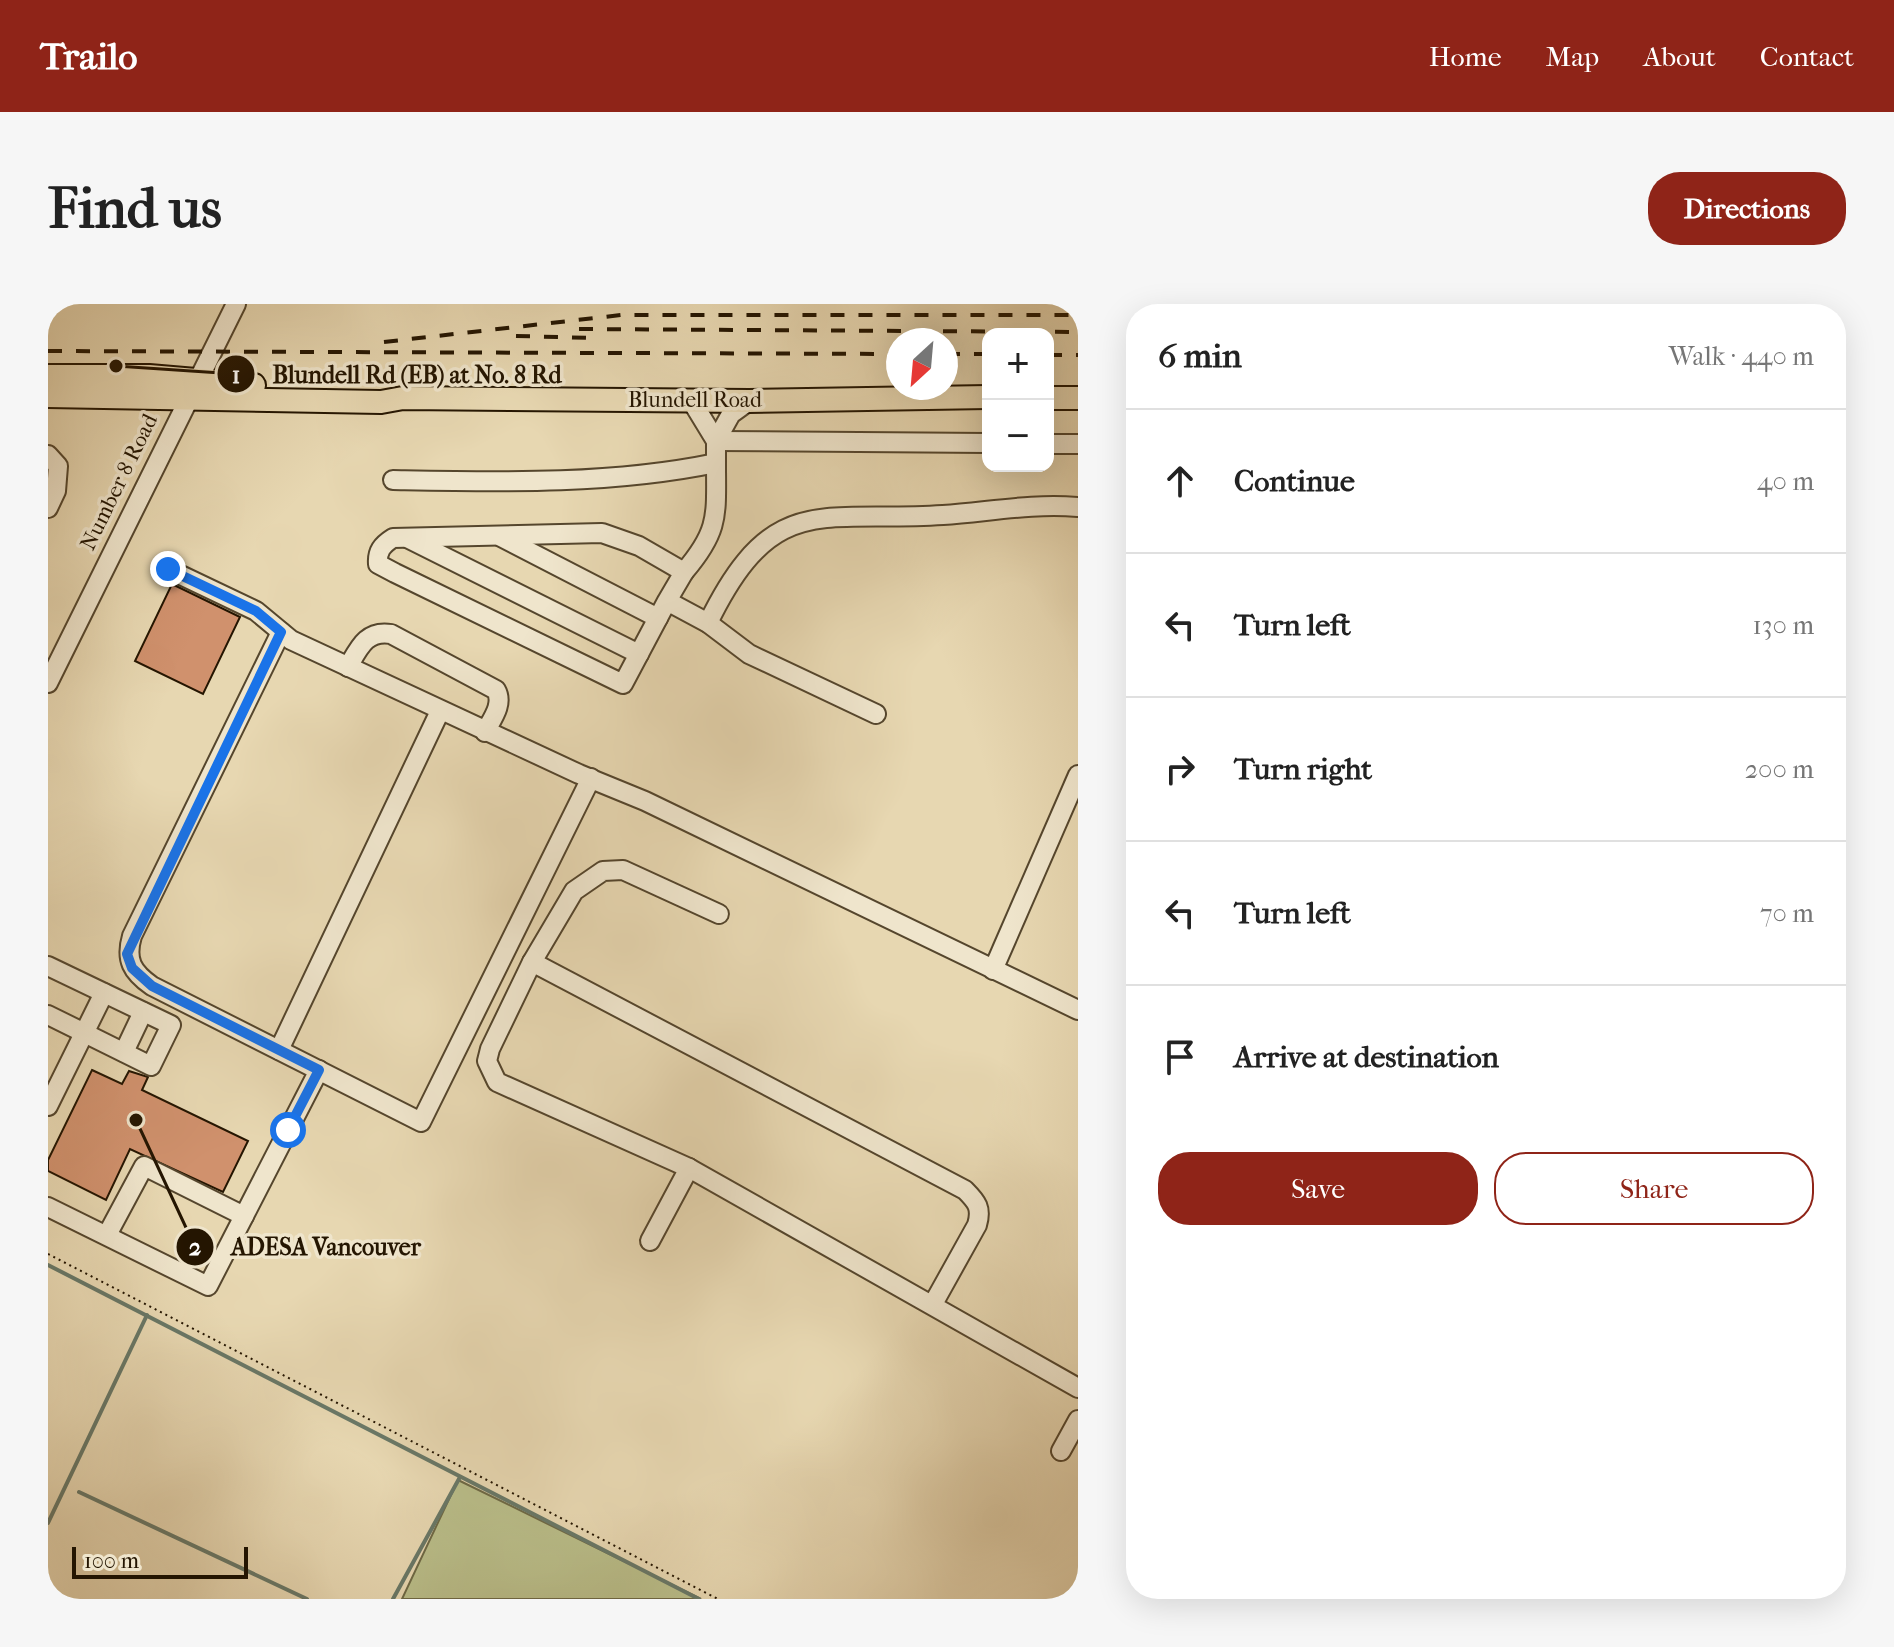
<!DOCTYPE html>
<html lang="en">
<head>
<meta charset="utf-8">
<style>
	:root { --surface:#fff; --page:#f6f6f6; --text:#222; --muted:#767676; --line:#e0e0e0; --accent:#8f2418 }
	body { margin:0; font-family:"IM FELL French Canon",serif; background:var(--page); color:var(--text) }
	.controls { position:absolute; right:24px; top:24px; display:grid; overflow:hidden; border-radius:16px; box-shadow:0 8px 32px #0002 }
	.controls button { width:72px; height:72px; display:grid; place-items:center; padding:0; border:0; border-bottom:2px solid var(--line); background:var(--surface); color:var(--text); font:40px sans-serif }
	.compass { position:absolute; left:838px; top:24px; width:72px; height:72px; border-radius:50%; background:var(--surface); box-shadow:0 8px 32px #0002; rotate:206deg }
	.scale { position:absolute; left:24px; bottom:20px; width:176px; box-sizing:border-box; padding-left:8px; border:4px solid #241501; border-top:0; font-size:22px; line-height:28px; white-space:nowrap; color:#241501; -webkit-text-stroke:6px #efe5cc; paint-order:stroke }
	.stop { position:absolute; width:24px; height:24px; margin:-18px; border:6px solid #1a73e8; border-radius:50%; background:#fff }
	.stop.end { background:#1a73e8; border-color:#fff; box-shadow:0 2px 8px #0008 }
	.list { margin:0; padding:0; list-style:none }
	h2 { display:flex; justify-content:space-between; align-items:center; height:104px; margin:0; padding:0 32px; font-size:34px }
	h2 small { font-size:26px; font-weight:400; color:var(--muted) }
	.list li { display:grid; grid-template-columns:52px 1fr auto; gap:24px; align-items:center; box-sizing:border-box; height:144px; padding:0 32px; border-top:2px solid var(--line) }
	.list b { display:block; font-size:30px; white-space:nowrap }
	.list em { font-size:26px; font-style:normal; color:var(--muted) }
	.actions { display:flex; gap:16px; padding:24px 32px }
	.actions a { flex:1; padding:18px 0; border:2px solid var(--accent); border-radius:32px; text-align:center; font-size:28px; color:var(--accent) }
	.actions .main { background:var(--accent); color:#fff }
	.icon { flex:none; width:44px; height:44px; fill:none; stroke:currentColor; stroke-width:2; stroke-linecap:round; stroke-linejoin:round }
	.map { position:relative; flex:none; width:1030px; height:1295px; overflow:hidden; border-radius:32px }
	header { display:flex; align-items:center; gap:48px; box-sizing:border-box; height:112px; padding:0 40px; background:var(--accent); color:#fff }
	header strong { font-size:38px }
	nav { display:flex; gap:44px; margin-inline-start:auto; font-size:28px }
	.intro { display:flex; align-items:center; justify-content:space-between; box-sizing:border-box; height:192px; padding:0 48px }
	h1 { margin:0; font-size:56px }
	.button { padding:20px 36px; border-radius:32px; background:var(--accent); color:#fff; font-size:28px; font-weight:700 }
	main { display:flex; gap:48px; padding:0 48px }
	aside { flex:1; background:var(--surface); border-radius:32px; box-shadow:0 8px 32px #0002 }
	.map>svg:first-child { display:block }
</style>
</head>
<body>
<header>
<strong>Trailo</strong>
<nav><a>Home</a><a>Map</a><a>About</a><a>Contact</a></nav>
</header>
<div class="intro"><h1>Find us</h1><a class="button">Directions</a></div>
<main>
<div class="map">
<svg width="1030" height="1295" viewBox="0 0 1030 1295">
	<rect width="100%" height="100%" fill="#e7d7b1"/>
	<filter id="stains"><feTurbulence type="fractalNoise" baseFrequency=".0025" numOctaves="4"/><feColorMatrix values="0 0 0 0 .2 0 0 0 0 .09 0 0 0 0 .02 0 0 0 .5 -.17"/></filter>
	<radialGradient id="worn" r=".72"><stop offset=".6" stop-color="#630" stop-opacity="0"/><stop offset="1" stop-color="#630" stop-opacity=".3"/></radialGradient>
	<polygon fill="#b9bd89" stroke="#6e6945" stroke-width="2" points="410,1176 653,1295 354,1295"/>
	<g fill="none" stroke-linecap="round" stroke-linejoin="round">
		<g stroke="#697867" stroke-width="4">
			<polyline points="0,961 651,1295"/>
			<polyline points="31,1188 259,1295"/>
			<polyline points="0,1219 99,1011"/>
			<polyline points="345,1295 412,1173"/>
		</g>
	</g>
	<g fill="#d0916d" stroke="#241501" stroke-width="2">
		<polygon points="124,280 192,313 155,390 87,357"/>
		<polygon points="44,766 74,780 81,767 100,773 94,786 200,837 175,888 82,845 58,896 0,867 0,856"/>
	</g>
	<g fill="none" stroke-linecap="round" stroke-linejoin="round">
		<g stroke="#55462d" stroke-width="22">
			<g id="minor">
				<polyline points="668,137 940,139"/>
				<polyline points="668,137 683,110 701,97"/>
				<polyline points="1000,140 1030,140"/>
				<polyline points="0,151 10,162 8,187 0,204"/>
				<path d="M345 176C452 178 562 181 668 159V137L643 96"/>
				<polyline points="453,233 610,314"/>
				<polyline points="361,235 591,350"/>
				<polyline points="120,265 208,307 243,336 531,470 597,497 1030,706"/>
				<path d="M636 268C672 226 668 211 668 159"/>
				<path d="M619 297 636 268 591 242 554 229 345 234C334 241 329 247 330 260L347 269 575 380 619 297 660 319 701 350 828 410"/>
				<path d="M660 319C725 186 772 219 895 211 940 208 984 199 1030 203"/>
				<path d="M233 328 84 632C77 656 84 668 104 682L373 818 543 474"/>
				<path d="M300 363C311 344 318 326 343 330L448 386C456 400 444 415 437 428"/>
				<polyline points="0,379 188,0"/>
				<polyline points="484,658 526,587 555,567 575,566 671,610"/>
				<polyline points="0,662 123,721 103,762 0,711"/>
				<polyline points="945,666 1030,471"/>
				<polyline points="231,746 392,407"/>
				<polyline points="76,748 95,708"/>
				<polyline points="0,802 56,689"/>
				<polyline points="0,903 160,982 271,766"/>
				<polyline points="59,931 96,862 196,912"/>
				<polyline points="602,937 641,864"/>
				<path d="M885 1000 929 921C934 904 929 898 917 886L484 658 442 745 439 757 449 778 641 864 1030 1084"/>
				<polyline points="1013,1147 1030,1116"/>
			</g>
		</g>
		<g stroke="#241501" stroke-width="26">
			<g id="major">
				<polyline points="0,72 101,72 206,81"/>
				<polyline points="0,92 333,98 355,94 701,97 940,93"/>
				<polyline points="1000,94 1030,94"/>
			</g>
		</g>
		<polyline stroke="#241501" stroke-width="2" stroke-dasharray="2 4" stroke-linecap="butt" points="0,950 670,1295"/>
		<use href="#minor" stroke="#efe5cc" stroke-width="18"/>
		<use href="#major" stroke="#e7d7b1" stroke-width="22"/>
		<g stroke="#241501" stroke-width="4" stroke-dasharray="14 14" stroke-linecap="butt">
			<polyline points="531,25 1030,28"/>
			<polyline points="468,32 544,34"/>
			<polyline points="336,38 573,11 1030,11"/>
			<polyline points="0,47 850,50"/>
			<polyline points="898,50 940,50"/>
			<polyline points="1000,51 1030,51"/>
		</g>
	</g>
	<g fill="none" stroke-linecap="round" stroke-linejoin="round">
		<polyline stroke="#1a73e8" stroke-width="10" points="120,265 208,307 233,328 79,650 84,664 104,682 271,766 240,826"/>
	</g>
	<g text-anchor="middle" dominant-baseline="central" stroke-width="7" stroke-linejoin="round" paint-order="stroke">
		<g font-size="22" fill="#241501" stroke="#efe5cc">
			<text x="647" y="96">Blundell Road</text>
			<text transform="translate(71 178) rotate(-64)">Number 8 Road</text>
		</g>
	</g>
	<path fill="none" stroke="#241501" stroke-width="3" d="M68 62L188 70M88 816L147 943"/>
	<g fill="#241501" stroke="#efe5cc" stroke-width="3">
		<circle cx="68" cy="62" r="8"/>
		<circle cx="88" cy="816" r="8"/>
		<circle cx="188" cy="70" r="20"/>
		<circle cx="147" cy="943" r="20"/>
	</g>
	<g font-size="24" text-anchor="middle" font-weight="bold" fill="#fff">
		<text x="188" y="79">1</text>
		<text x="147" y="951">2</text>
	</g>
	<g font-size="24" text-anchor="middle" font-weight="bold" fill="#241501" stroke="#efe5cc" stroke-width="7" stroke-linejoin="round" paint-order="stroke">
		<text x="369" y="79">Blundell Rd (EB) at No. 8 Rd</text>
		<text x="278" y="951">ADESA Vancouver</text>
	</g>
	<rect width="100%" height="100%" filter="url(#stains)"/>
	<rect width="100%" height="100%" fill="url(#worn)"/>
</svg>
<div class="controls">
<button>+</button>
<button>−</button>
</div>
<svg class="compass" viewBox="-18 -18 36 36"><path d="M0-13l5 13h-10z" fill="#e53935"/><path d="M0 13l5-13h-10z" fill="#767676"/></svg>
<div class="scale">100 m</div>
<div class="stop" style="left:240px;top:826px"></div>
<div class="stop end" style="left:120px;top:265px"></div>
</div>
<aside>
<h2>6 min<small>Walk · 440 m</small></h2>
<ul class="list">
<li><svg class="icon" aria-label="ahead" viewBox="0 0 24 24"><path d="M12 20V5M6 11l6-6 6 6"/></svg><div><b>Continue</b></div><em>40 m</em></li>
<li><svg class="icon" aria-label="left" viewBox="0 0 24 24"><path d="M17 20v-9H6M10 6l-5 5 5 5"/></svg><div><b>Turn left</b></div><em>130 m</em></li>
<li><svg class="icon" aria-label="right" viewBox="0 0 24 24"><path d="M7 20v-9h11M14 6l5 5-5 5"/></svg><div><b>Turn right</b></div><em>200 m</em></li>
<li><svg class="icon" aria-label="left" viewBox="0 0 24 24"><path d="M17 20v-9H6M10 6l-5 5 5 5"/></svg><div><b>Turn left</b></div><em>70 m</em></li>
<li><svg class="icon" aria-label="arrive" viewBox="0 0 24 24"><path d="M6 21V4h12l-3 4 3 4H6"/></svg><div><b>Arrive at destination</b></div></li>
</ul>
<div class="actions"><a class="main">Save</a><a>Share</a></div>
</aside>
</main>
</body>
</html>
